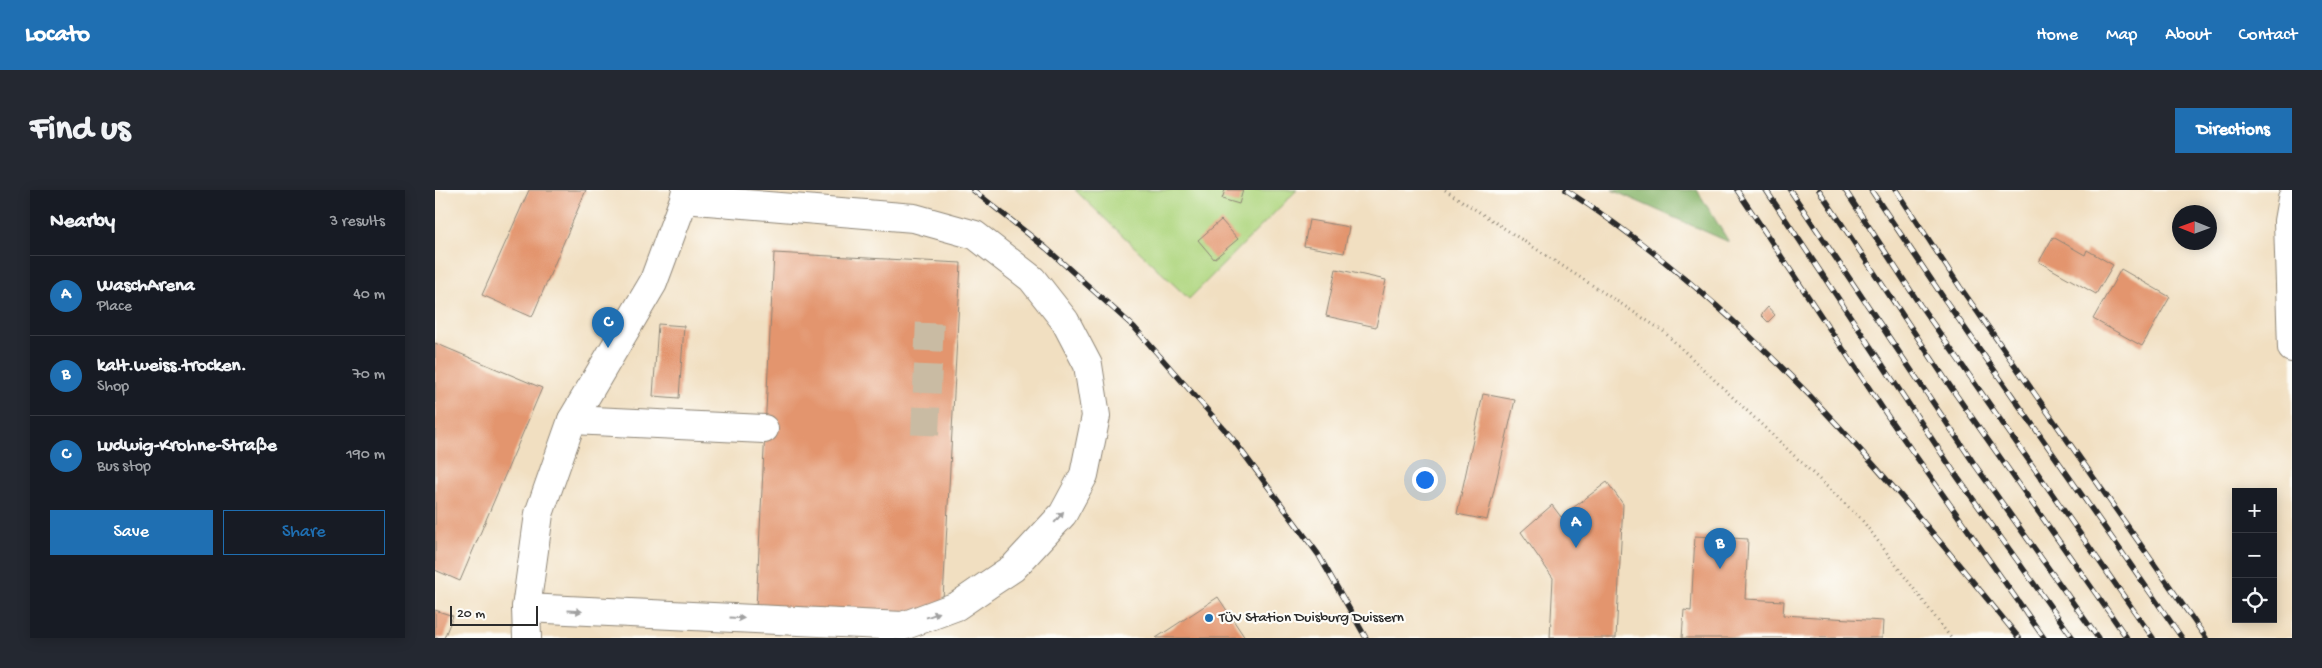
<!DOCTYPE html>
<html lang="en">
<head>
<meta charset="utf-8">
<style>
	:root { --surface:#171b24; --page:#242831; --text:#f1f3f6; --muted:#9ea1a6; --line:#363941; --accent:#1f6fb2 }
	body { margin:0; font-family:"Gochi Hand",sans-serif; background:var(--page); color:var(--text) }
	.controls { position:absolute; right:15px; bottom:15px; display:grid; overflow:hidden; border-radius:0px; box-shadow:0 2px 12px #0003 }
	.controls button { width:45px; height:45px; display:grid; place-items:center; padding:0; border:0; border-bottom:1px solid var(--line); background:var(--surface); color:var(--text); font:25px sans-serif }
	.compass { position:absolute; left:1737px; top:15px; width:45px; height:45px; border-radius:50%; background:var(--surface); box-shadow:0 2px 12px #0003; rotate:271deg }
	.scale { position:absolute; left:15px; bottom:12px; width:88px; box-sizing:border-box; padding-left:5px; border:2px solid #2b2b2b; border-top:0; font-size:14px; line-height:18px; white-space:nowrap; color:#2b2b2b; -webkit-text-stroke:4px #fdfcf7; paint-order:stroke }
	.you { position:absolute; left:989px; top:289px; width:18px; height:18px; margin:-12px; border:4px solid #fff; border-radius:50%; background:#1a73e8; box-shadow:0 0 0 8px #1a73e833 }
	.badge { display:grid; place-items:center; width:32px; height:32px; border-radius:50%; background:var(--accent); color:#fff; font-size:16px; font-weight:700 }
	.pin { position:absolute; translate:-50% -41px; filter:drop-shadow(0 1px 2px #0008) }
	.pin::after { content:''; position:absolute; top:26px; width:18px; height:15px; background:inherit; clip-path:polygon(0 0,100% 0,50% 100%) }
	.list { margin:0; padding:0; list-style:none }
	h2 { display:flex; justify-content:space-between; align-items:center; height:65px; margin:0; padding:0 20px; font-size:21px }
	h2 small { font-size:16px; font-weight:400; color:var(--muted) }
	.list li { display:grid; grid-template-columns:32px 1fr auto; gap:15px; align-items:center; box-sizing:border-box; height:80px; padding:0 20px; border-top:1px solid var(--line) }
	.list b { display:block; font-size:19px; white-space:nowrap }
	.list p { margin:0; font-size:16px; white-space:nowrap; color:var(--muted) }
	.list em { font-size:16px; font-style:normal; color:var(--muted) }
	.actions { display:flex; gap:10px; padding:15px 20px }
	.actions a { flex:1; padding:11px 0; border:1px solid var(--accent); border-radius:0px; text-align:center; font-size:18px; color:var(--accent) }
	.actions .main { background:var(--accent); color:#fff }
	.icon { flex:none; width:28px; height:28px; fill:none; stroke:currentColor; stroke-width:2; stroke-linecap:round; stroke-linejoin:round }
	.map { position:relative; flex:none; width:1857px; height:448px; overflow:hidden; border-radius:0px }
	header { display:flex; align-items:center; gap:30px; box-sizing:border-box; height:70px; padding:0 25px; background:var(--accent); color:#fff }
	header strong { font-size:24px }
	nav { display:flex; gap:28px; margin-inline-start:auto; font-size:18px }
	.intro { display:flex; align-items:center; justify-content:space-between; box-sizing:border-box; height:120px; padding:0 30px }
	h1 { margin:0; font-size:35px }
	.button { padding:12px 22px; border-radius:0px; background:var(--accent); color:#fff; font-size:18px; font-weight:700 }
	main { display:flex; gap:30px; padding:0 30px }
	aside { flex:1; background:var(--surface); border-radius:0px; box-shadow:0 2px 12px #0003 }
	.map>svg:first-child { display:block }
</style>
</head>
<body>
<header>
<strong>Locato</strong>
<nav><a>Home</a><a>Map</a><a>About</a><a>Contact</a></nav>
</header>
<div class="intro"><h1>Find us</h1><a class="button">Directions</a></div>
<main>
<aside>
<h2>Nearby<small>3 results</small></h2>
<ul class="list">
<li><span class="badge">A</span><div><b>WaschArena</b><p>Place</p></div><em>40 m</em></li>
<li><span class="badge">B</span><div><b>kalt.weiss.trocken.</b><p>Shop</p></div><em>70 m</em></li>
<li><span class="badge">C</span><div><b>Ludwig-Krohne-Straße</b><p>Bus stop</p></div><em>190 m</em></li>
</ul>
<div class="actions"><a class="main">Save</a><a>Share</a></div>
</aside>
<div class="map">
<svg width="1857" height="448" viewBox="0 0 1857 448">
	<rect width="100%" height="100%" fill="#fdfcf7"/>
	<filter id="ink" filterUnits="userSpaceOnUse"><feTurbulence type="fractalNoise" baseFrequency=".02" numOctaves="2"/><feDisplacementMap in="SourceGraphic" scale="10" xChannelSelector="R" yChannelSelector="G"/><feConvolveMatrix kernelMatrix="1 2 1 2 8 2 1 2 1" color-interpolation-filters="sRGB"/></filter>
	<filter id="wash" filterUnits="userSpaceOnUse"><feTurbulence type="fractalNoise" baseFrequency=".0096" numOctaves="4" result="noise"/><feDisplacementMap in="SourceGraphic" scale="20" xChannelSelector="R" yChannelSelector="G"/><feGaussianBlur stdDeviation="1.12" result="paint"/><feColorMatrix in="noise" values="0 0 0 0 0 0 0 0 0 0 0 0 0 0 0 0 0 1.4 0 .05"/><feComposite in="paint" operator="in"/></filter>
	<g filter="url(#wash)">
		<rect width="100%" height="100%" fill="#f1dfc1"/>
		<polygon fill="#b0d781" stroke="#6e8156" points="640,0 862,0 754,109"/>
		<polygon fill="#8cb86f" stroke="#5c724d" points="1177,0 1262,0 1294,52"/>
		<g id="blocks">
			<g fill="#e3956e">
				<polygon points="94,0 151,0 97,127 47,105"/>
				<polygon points="790,0 808,0 804,14 787,9"/>
				<polygon points="786,30 803,49 779,69 763,50"/>
				<polygon points="874,30 914,37 909,63 869,56"/>
				<polygon points="1618,47 1650,65 1652,60 1678,75 1661,104 1604,72"/>
				<polygon points="339,63 526,73 507,428 321,418"/>
				<polygon points="901,79 951,90 941,137 891,126"/>
				<polygon points="1686,79 1735,107 1707,156 1658,129"/>
				<polygon points="1333,117 1340,125 1333,132 1326,125"/>
				<polygon points="223,134 249,136 244,208 218,206"/>
				<polygon points="0,153 107,198 25,391 0,380"/>
				<polygon points="1048,204 1080,210 1052,330 1022,324"/>
				<polygon points="1172,292 1188,314 1181,448 1115,448 1118,388 1086,342 1117,315 1126,327"/>
				<polygon points="1260,346 1313,349 1310,409 1349,411 1348,425 1448,431 1447,448 1247,448 1249,420 1256,421"/>
				<polygon points="783,407 810,448 721,448"/>
				<polygon points="0,420 18,426 9,448 0,448"/>
			</g>
		</g>
	</g>
	<g filter="url(#ink)">
		<use href="#blocks" fill-opacity="0" stroke="#8e8576" stroke-width="1"/>
		<g fill="none" stroke-linecap="round" stroke-linejoin="round">
			<polyline stroke="#c9bba3" stroke-width="28" stroke-dasharray="28 14" stroke-linecap="butt" points="490,245 495,129"/>
			<g stroke="#8e8576" stroke-width="30">
				<g id="minor">
					<polyline points="1857,9 1853,31 1857,158"/>
					<polyline points="137,230 329,239"/>
					<polyline points="91,418 468,436 522,416 557,392 578,378 628,324 649,285 661,226 653,175 630,131 597,89 540,45 479,28 249,9"/>
					<polyline points="92,448 91,418 104,324 137,230 218,93 249,9 251,0"/>
				</g>
			</g>
			<polyline stroke="#8e8576" stroke-width="3" stroke-dasharray="1 4" stroke-linecap="butt" points="1010,0 1228,141 1427,330 1516,448"/>
			<use href="#minor" stroke="#fff" stroke-width="28"/>
			<g stroke="#2b2b2b" stroke-width="5.5">
				<g id="rail">
					<polyline points="538,0 611,58 699,137 797,248 883,364 931,448"/>
					<path d="M1131 0C1313 118 1449 282 1584 448"/>
					<polyline points="1302,0 1456,231 1609,448"/>
					<polyline points="1331,0 1523,288 1638,448"/>
					<polyline points="1355,0 1540,275 1663,448"/>
					<polyline points="1384,0 1517,199 1692,448"/>
					<polyline points="1410,0 1485,115 1718,448"/>
					<polyline points="1436,0 1508,107 1747,448"/>
					<polyline points="1461,0 1525,97 1771,448"/>
				</g>
			</g>
			<use href="#rail" stroke="#fdfcf7" stroke-width="4" stroke-dasharray="11" stroke-linecap="butt"/>
		</g>
		<defs><path id="oneway-solid" d="M-6-.8H1V-3.2L6.5 0L1 3.2V.8H-6Z" transform="scale(1.25)"/></defs>
		<g fill="#a0a0a0">
			<use href="#oneway-solid" transform="translate(624 327) rotate(-51)"/>
			<use href="#oneway-solid" transform="translate(140 421) rotate(3)"/>
			<use href="#oneway-solid" transform="translate(498 425) rotate(-20)"/>
			<use href="#oneway-solid" transform="translate(302 428) rotate(3)"/>
		</g>
	</g>
	<circle fill="#1f6fb2" stroke="#fdfcf7" stroke-width="2" cx="774" cy="428" r="5"/>
	<g text-anchor="middle" dominant-baseline="central" stroke-width="4.5" stroke-linejoin="round" paint-order="stroke">
		<g font-size="15" fill="#2b2b2b" stroke="#fdfcf7" text-anchor="start">
			<text x="784" y="428">TÜV Station Duisburg Duissern</text>
		</g>
	</g>
</svg>
<div class="controls">
<button>+</button>
<button>−</button>
<button><svg class="icon" aria-label="locate" viewBox="0 0 24 24"><circle cx="12" cy="12" r="6"/><path d="M12 2v4M12 18v4M2 12h4M18 12h4"/></svg></button>
</div>
<svg class="compass" viewBox="-18 -18 36 36"><path d="M0-13l5 13h-10z" fill="#e53935"/><path d="M0 13l5-13h-10z" fill="#9ea1a6"/></svg>
<div class="scale">20 m</div>
<div class="you"></div>
<div class="pin badge" style="left:1141px;top:358px">A</div>
<div class="pin badge" style="left:1285px;top:379px">B</div>
<div class="pin badge" style="left:173px;top:158px">C</div>
</div>
</main>
</body>
</html>
